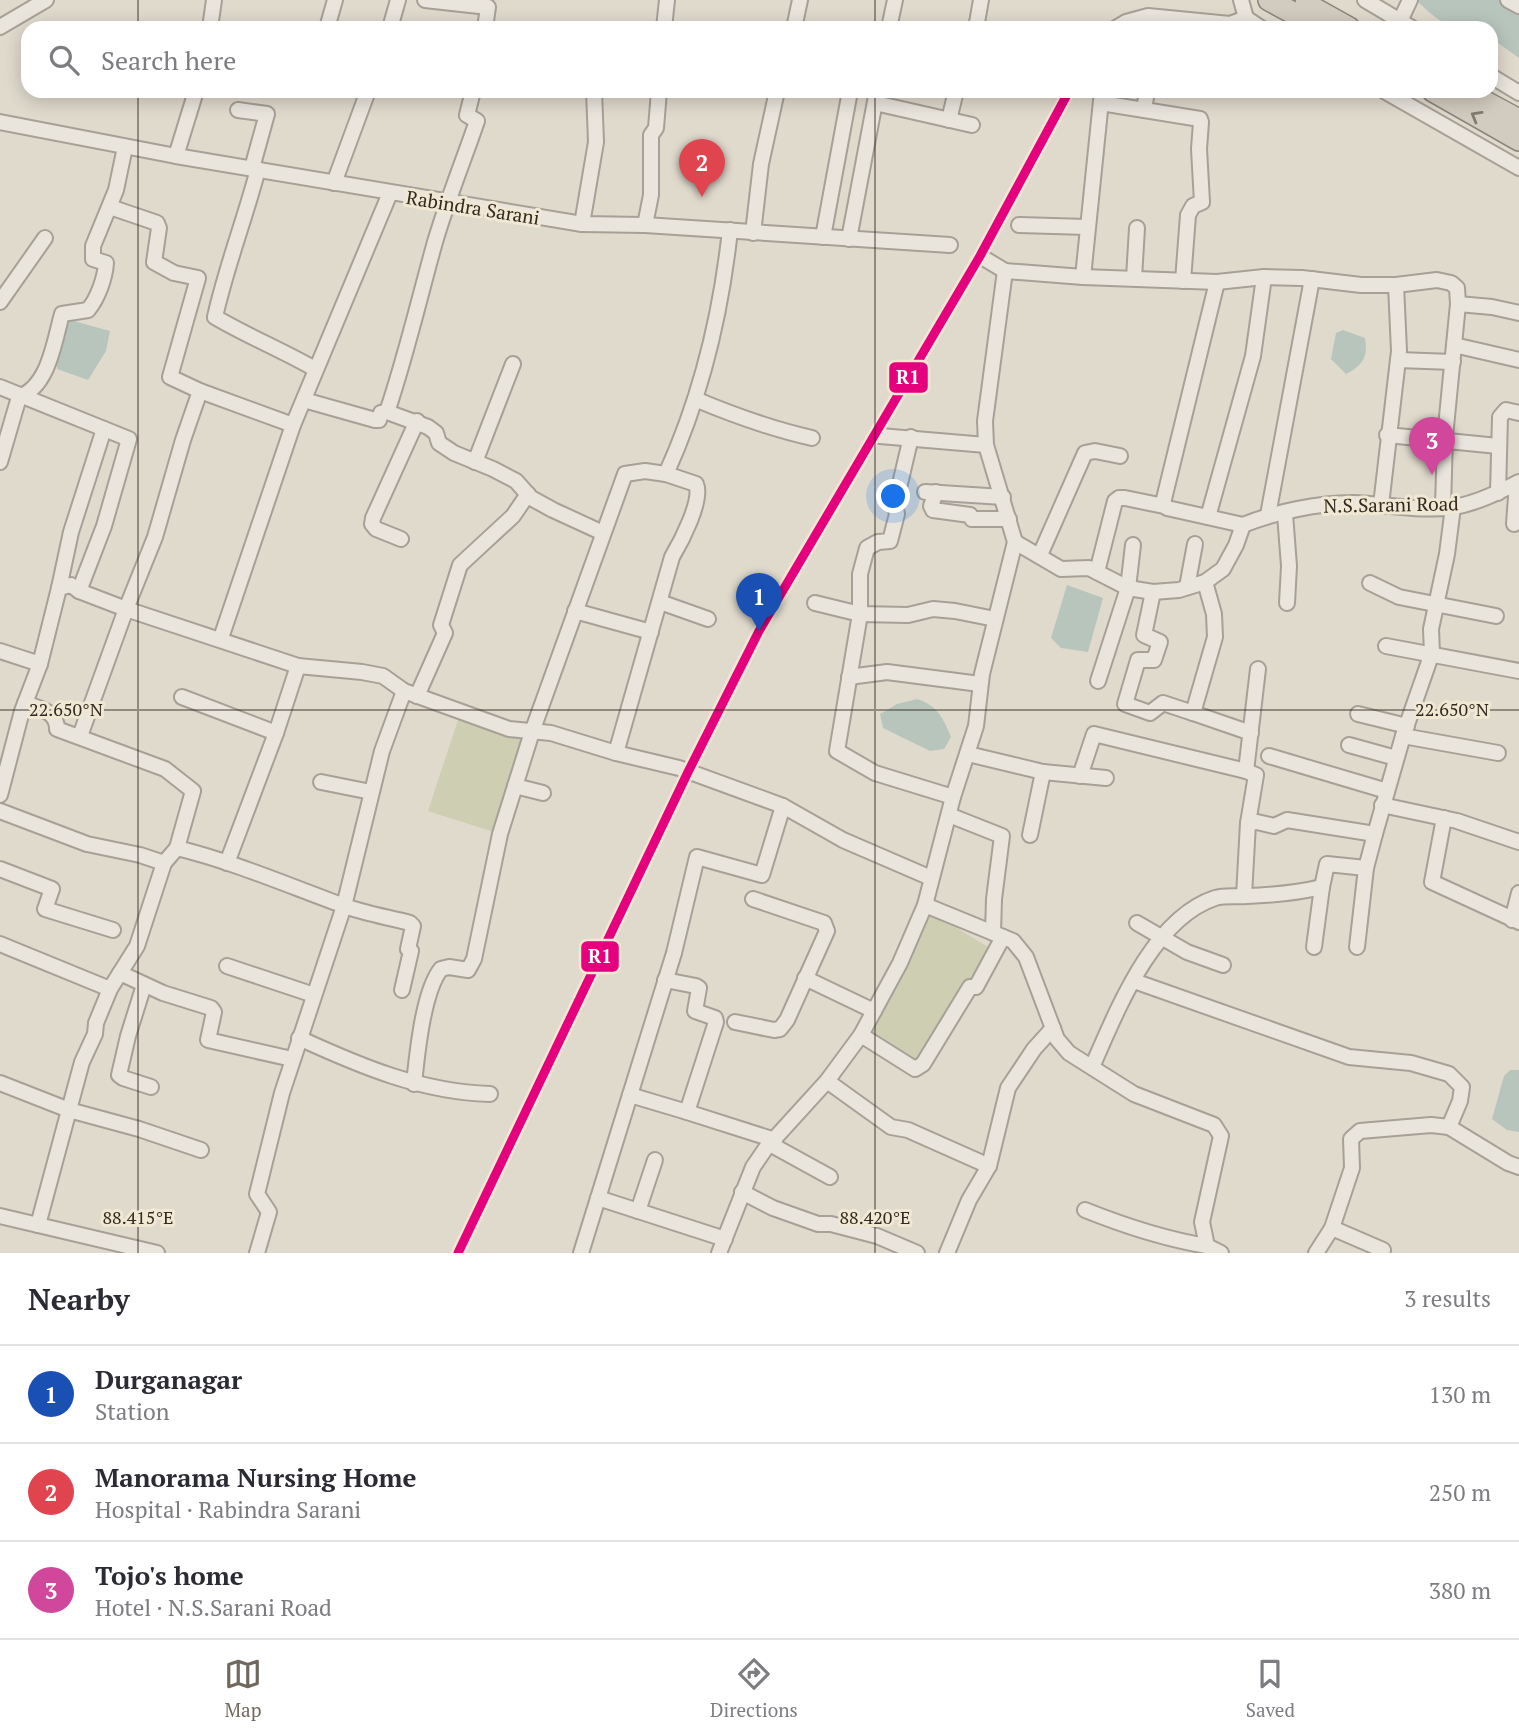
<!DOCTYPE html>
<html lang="en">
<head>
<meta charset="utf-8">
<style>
	:root { --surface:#fff; --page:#f7f7f7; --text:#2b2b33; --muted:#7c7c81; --line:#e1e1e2; --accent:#70675d }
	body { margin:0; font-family:"PT Serif",serif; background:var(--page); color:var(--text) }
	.you { position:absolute; left:894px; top:497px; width:24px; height:24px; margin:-18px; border:5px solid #fff; border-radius:50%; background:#1a73e8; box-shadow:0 0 0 10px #1a73e833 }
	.badge { display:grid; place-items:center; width:46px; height:46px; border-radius:50%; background:var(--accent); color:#fff; font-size:23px; font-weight:700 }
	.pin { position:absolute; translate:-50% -58px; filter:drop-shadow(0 2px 4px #0008) }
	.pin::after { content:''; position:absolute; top:37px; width:24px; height:21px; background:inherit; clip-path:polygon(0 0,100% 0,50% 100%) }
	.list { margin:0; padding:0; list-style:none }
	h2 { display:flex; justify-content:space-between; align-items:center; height:91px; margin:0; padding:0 28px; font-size:30px }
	h2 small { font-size:23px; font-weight:400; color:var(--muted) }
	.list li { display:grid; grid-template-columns:46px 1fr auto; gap:21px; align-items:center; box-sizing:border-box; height:98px; padding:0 28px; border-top:2px solid var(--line) }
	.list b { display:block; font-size:26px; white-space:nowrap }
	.list p { margin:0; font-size:23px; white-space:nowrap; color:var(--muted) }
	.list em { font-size:23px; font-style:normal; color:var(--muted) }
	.icon { flex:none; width:38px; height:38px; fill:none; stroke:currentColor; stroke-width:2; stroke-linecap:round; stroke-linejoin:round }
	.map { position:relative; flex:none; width:1519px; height:1253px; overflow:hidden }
	.search { position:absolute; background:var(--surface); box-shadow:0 4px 18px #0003; left:21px; right:21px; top:21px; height:77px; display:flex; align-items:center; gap:18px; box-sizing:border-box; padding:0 24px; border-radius:21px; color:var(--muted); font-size:26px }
	.sheet { height:385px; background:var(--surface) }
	nav { display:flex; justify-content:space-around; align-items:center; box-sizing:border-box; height:98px; border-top:2px solid var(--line); background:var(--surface); font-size:19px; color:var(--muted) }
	nav a { display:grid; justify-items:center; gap:4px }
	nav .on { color:var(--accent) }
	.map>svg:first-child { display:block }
</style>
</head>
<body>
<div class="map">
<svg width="1519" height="1253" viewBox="0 0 1519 1253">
	<rect width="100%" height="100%" fill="#e0dacd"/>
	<g fill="#ceceb2">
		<polygon points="459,717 526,737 497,833 428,811"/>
		<polygon points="930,912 995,951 916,1065 866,1035"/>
	</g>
	<g fill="#b7c5bd">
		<path d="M1416 0H1519V58L1498 43 1491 42V28C1450 28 1446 29 1416 0Z"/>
		<polygon points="70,320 110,331 106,351 88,380 57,369 57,348"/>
		<path d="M1343 330 1365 338C1368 357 1363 365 1346 374L1331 359 1336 333Z"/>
		<polygon points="1067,585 1103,598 1088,652 1061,648 1051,638"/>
		<path d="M917 699C938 706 943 718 951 737L944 749 930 751 883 728 880 714 897 704Z"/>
		<polygon points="1510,1070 1519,1070 1519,1132 1507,1130 1492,1119 1504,1076"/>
	</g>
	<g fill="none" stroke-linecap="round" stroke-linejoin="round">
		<g stroke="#a6a096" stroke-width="18">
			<g id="minor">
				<polyline points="425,0 488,7 485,28"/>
				<polyline points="1241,0 1246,18 1261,28"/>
				<polyline points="1365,0 1412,28"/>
				<polyline points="1508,0 1519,6"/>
				<polyline points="1400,21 1410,0"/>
				<polyline points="0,27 46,0"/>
				<polyline points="210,28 214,0"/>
				<polyline points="327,28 335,0"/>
				<polyline points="390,28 398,0"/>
				<polyline points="664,28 667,0"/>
				<polyline points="794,28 800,0"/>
				<polyline points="889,28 895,0"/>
				<polyline points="976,28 981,0"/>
				<polyline points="1116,28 1126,22 1148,16 1230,24 1246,18"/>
				<polyline points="1491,76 1519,93"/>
				<polyline points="1384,91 1519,168"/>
				<polyline points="875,103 972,125"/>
				<polyline points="1101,103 1200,119 1201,122 1199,149 1202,202 1193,206 1188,215 1183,281"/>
				<polyline points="238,110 267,114 252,168"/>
				<polyline points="1144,110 1147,91"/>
				<polyline points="949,120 956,91"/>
				<polyline points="0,122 176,156 582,224 645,225 950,245"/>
				<polyline points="176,156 196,91"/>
				<path d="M258 169C245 219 226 267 215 317 247 336 282 350 315 369"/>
				<polyline points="334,183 368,91"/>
				<polyline points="110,207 157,223 159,228 154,262 174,273 198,278 170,377 200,391 293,425"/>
				<polyline points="582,224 596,142 594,91"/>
				<polyline points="645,225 651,195 651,135 656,128 659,91"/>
				<polyline points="1019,225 1087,227"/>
				<polyline points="753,233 761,164 777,91"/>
				<polyline points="823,237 850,91"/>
				<polyline points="849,239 877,91"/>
				<polyline points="985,259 1005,271 1083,277 1217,282 1264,277 1302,278 1361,285 1396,285 1437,280 1451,283 1457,288 1458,304 1445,437 1443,507"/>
				<polyline points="1083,277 1102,91"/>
				<polyline points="1134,278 1137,228"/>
				<polyline points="1217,282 1163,503 1167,508 1243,525"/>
				<polyline points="0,302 45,238"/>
				<polyline points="1458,304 1492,307 1519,313"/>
				<polyline points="1454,345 1519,360"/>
				<polyline points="1398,360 1453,362"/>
				<polyline points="0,387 129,439 104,526 79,591"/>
				<path d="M695 399C733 415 772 429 812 438"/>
				<polyline points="304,400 375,420 379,420 381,413 387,412 428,427 436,433 439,443 454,453 493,469 516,481 531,498 553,510 603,533"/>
				<path d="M387 412C406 356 419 299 435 242 447 201 463 162 477 121L467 115 473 91"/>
				<polyline points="1387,435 1498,446"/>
				<polyline points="880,436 986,445"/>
				<polyline points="911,437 895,505 897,514 890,541 878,542 867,548 860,574 860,614 837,751 875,773 953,797"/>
				<path d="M0 462 19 397C49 386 54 342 62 314L88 310C98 298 105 278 106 263L93 259V246L116 190 125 147"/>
				<polyline points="475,462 513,364"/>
				<polyline points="925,492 1003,497"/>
				<polyline points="936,492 931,506 933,510 970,515 972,519 1009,519"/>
				<polyline points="1498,493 1500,417 1506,410 1519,413"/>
				<polyline points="1381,505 1399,351 1396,285"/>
				<polyline points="1285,514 1289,566 1287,603"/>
				<polyline points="1268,515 1312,279"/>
				<polyline points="1208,517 1253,356 1264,277"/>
				<polyline points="1514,524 1517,483"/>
				<polyline points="401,539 376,529 372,524 373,518 417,421"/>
				<path d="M1015 542 1061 569 1089 568 1128 588 1153 592 1179 590 1205 582 1223 569 1236 545 1243 525C1275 512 1318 503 1353 503 1386 504 1422 512 1454 507 1477 503 1499 492 1519 482"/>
				<polyline points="1040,555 1085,453 1095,451 1120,456"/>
				<polyline points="1097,572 1115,501 1119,498 1125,498 1164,506"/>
				<polyline points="1205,582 1214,614 1215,637 1193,713 1251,733"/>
				<polyline points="1370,583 1399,597 1496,616"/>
				<polyline points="1187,587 1195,544"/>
				<polyline points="59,588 71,532 104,429"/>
				<polyline points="1153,592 1144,635 1160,642 1154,660 1138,660 1125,704 1150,713 1163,703 1193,713"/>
				<polyline points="660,602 708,619"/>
				<polyline points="815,603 860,614 908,615 933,609 955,611 995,619"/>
				<polyline points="575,611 651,632"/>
				<polyline points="221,638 293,425 390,193"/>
				<polyline points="1386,646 1519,671"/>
				<polyline points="0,651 40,664 59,588 71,585 79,591 126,609 298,666 362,672 383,676 404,691 509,729 551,733 616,753 679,768 783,806 843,840 931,878"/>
				<polyline points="849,677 887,672 980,684"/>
				<polyline points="1098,681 1128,588 1133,545"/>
				<polyline points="417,696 445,633 441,625 460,565 513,516 528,494"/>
				<polyline points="182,697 276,733"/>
				<path d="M25 703C40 709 57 711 57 729L165 769 193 791 177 848"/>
				<polyline points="1358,714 1407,726"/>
				<polyline points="80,736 126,609 155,537 183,440 200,391"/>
				<polyline points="1403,736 1498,753"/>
				<polyline points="1349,745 1396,758"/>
				<path d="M616 753 672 557C681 542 703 500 696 484L666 474"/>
				<polyline points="968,754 1043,772 1030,835"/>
				<polyline points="1269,756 1387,791"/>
				<polyline points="1246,771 1258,669"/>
				<polyline points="1043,772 1106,778"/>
				<polyline points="1080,776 1094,734 1246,771 1256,775 1248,823"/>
				<polyline points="321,782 371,792"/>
				<polyline points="515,786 543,793"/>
				<polyline points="0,795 22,711 40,664"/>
				<polyline points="1382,805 1457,821 1519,842"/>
				<path d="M0 811 87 844 140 855 164 863 177 848C234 862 287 885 342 905 363 913 387 917 410 923L413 926 408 949 411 951 402 990"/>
				<polyline points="949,815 1002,836 994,899 993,933"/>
				<polyline points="1444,818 1432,882 1519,922"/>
				<polyline points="164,863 137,946 110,989 96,1023 95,1034 82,1062 69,1110 139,1129 201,1150"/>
				<polyline points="227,863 276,733 298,666"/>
				<polyline points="0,869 52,889 45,909 113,930"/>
				<polyline points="1244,896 1248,823 1257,822 1274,826 1287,820 1375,834"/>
				<polyline points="925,905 1013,941 1026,957 1057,1039 1069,1053 1134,1094 1214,1125 1221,1136 1202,1222 1207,1246 1221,1253"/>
				<polyline points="1512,920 1519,893"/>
				<polyline points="1137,923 1187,952 1223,965"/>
				<polyline points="0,944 110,989"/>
				<polyline points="1314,947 1322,887 1327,864 1366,868"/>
				<polyline points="1357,947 1366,868 1375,834 1403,736 1432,653 1431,629 1447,554 1453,507"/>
				<polyline points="227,966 314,995"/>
				<polyline points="120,973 163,993 211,1008 214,1012 208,1040 292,1059"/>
				<polyline points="805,978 874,1011"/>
				<polyline points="665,980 696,986 699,988 695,1011 715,1018 716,1022 687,1112 775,1140"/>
				<polyline points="1134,981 1349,1057 1411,1063 1449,1074 1462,1087 1460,1101 1449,1127"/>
				<polyline points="144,985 128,1036 119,1075 123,1078 151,1087"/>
				<polyline points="735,1022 774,1030 780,1029 787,1020 827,931 824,923 753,899"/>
				<polyline points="861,1035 915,1069 923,1064 970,987 976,987 1003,937"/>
				<path d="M299 1038C360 1066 421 1092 490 1094"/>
				<path d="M1092 1067C1117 1011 1152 919 1215 898 1225 895 1237 897 1247 896 1273 895 1297 893 1322 887"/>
				<polyline points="827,1081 891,1127 908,1130 989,1166"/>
				<polyline points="0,1083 69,1110 38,1225 157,1253"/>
				<path d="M414 1084C417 1055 423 991 441 969L449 967 468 970 474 959 500 834 532 732 625 474 645 471 666 474C701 397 721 314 730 230"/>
				<polyline points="630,1095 687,1112"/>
				<polyline points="770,1144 830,1177"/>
				<polyline points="742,1192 773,1208 818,1224 831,1224 877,1236 917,1253"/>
				<polyline points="598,1198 725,1239"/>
				<path d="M1085 1210C1125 1226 1164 1239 1207 1246"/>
				<polyline points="638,1211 655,1160"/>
				<polyline points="0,1216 38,1225"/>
				<polyline points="1332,1228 1383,1250"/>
				<polyline points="257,1253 269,1212 257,1194 282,1093 344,906 382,751 404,691"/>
				<polyline points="581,1253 674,953 697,857 762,875 783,806"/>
				<polyline points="719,1253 753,1167 766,1148 827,1081 861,1035 900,963 925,905 953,797 976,726 982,674 1015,542 986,445 985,421 1005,271"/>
				<polyline points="947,1253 969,1200 989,1166 1008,1088 1034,1049 1053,1028"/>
				<polyline points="1316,1253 1332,1228 1352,1168 1351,1139 1360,1131 1431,1125 1449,1127 1508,1163 1519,1167"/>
			</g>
		</g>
		<g stroke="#8b857d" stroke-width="24">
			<g id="highway">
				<polyline points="1269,0 1321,28"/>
				<polyline points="1306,4 1349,28"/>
				<polyline points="1433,91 1519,140"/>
				<polyline points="1465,91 1519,120"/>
			</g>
		</g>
		<use href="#minor" stroke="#e9e5dd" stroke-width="14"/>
		<use href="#highway" stroke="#d2cbbf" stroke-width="21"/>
		<g stroke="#f1e8d4" stroke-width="14">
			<polyline id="rail-1" points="458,1253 688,772 759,631 980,256 1069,91"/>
		</g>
		<use href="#rail-1" stroke="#e5007d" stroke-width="9"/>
	</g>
	<defs><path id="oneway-chevron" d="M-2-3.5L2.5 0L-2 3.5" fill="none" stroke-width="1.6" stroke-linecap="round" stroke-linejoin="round" transform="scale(1.75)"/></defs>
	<use stroke="#827a70" href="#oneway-chevron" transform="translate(1476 116) rotate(-150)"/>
	<path fill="none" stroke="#332920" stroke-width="2" stroke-opacity="0.45" d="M138 0V28M875 0V28M138 91V1253M875 91V1253M0 710H1519"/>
	<g text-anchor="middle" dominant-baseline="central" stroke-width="6" stroke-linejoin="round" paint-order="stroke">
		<g font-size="19" fill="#332920" stroke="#f1e8d4">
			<text transform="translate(473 207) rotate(9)">Rabindra Sarani</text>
			<text transform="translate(1391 504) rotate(-1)">N.S.Sarani Road</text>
		</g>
	</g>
	<g font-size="18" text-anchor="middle" fill="#332920" stroke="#f1e8d4" stroke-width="6" stroke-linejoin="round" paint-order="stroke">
		<text x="66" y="716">22.650°N</text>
		<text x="1452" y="716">22.650°N</text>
		<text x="138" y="1224">88.415°E</text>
		<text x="875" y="1224">88.420°E</text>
	</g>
	<g stroke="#f1e8d4" stroke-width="2.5">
		<rect x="888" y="361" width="41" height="33" rx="7" fill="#e5007d"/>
		<rect x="580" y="940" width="40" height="33" rx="7" fill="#e5007d"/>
	</g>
	<g font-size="19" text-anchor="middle" font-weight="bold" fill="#fff">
		<text x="908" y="384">R1</text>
		<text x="600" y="963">R1</text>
	</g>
</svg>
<div class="you"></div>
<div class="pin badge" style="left:759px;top:631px;background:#1a4fb4">1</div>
<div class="pin badge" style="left:702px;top:197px;background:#e0444e">2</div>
<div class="pin badge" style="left:1432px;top:475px;background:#d1479c">3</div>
<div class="search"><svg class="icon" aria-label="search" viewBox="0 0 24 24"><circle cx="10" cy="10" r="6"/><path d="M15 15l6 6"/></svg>Search here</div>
</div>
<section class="sheet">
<h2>Nearby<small>3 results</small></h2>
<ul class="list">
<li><span class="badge" style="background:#1a4fb4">1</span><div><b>Durganagar</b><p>Station</p></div><em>130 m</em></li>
<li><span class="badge" style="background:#e0444e">2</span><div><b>Manorama Nursing Home</b><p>Hospital · Rabindra Sarani</p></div><em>250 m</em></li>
<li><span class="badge" style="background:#d1479c">3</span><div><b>Tojo's home</b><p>Hotel · N.S.Sarani Road</p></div><em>380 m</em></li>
</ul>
</section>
<nav>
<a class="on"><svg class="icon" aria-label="map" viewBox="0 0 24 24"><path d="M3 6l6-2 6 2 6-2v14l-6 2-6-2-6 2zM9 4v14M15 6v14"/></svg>Map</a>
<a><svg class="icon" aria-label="directions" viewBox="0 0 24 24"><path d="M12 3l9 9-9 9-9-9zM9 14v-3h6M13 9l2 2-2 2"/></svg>Directions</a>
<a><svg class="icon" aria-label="saved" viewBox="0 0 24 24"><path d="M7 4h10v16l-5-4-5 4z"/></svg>Saved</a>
</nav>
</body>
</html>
